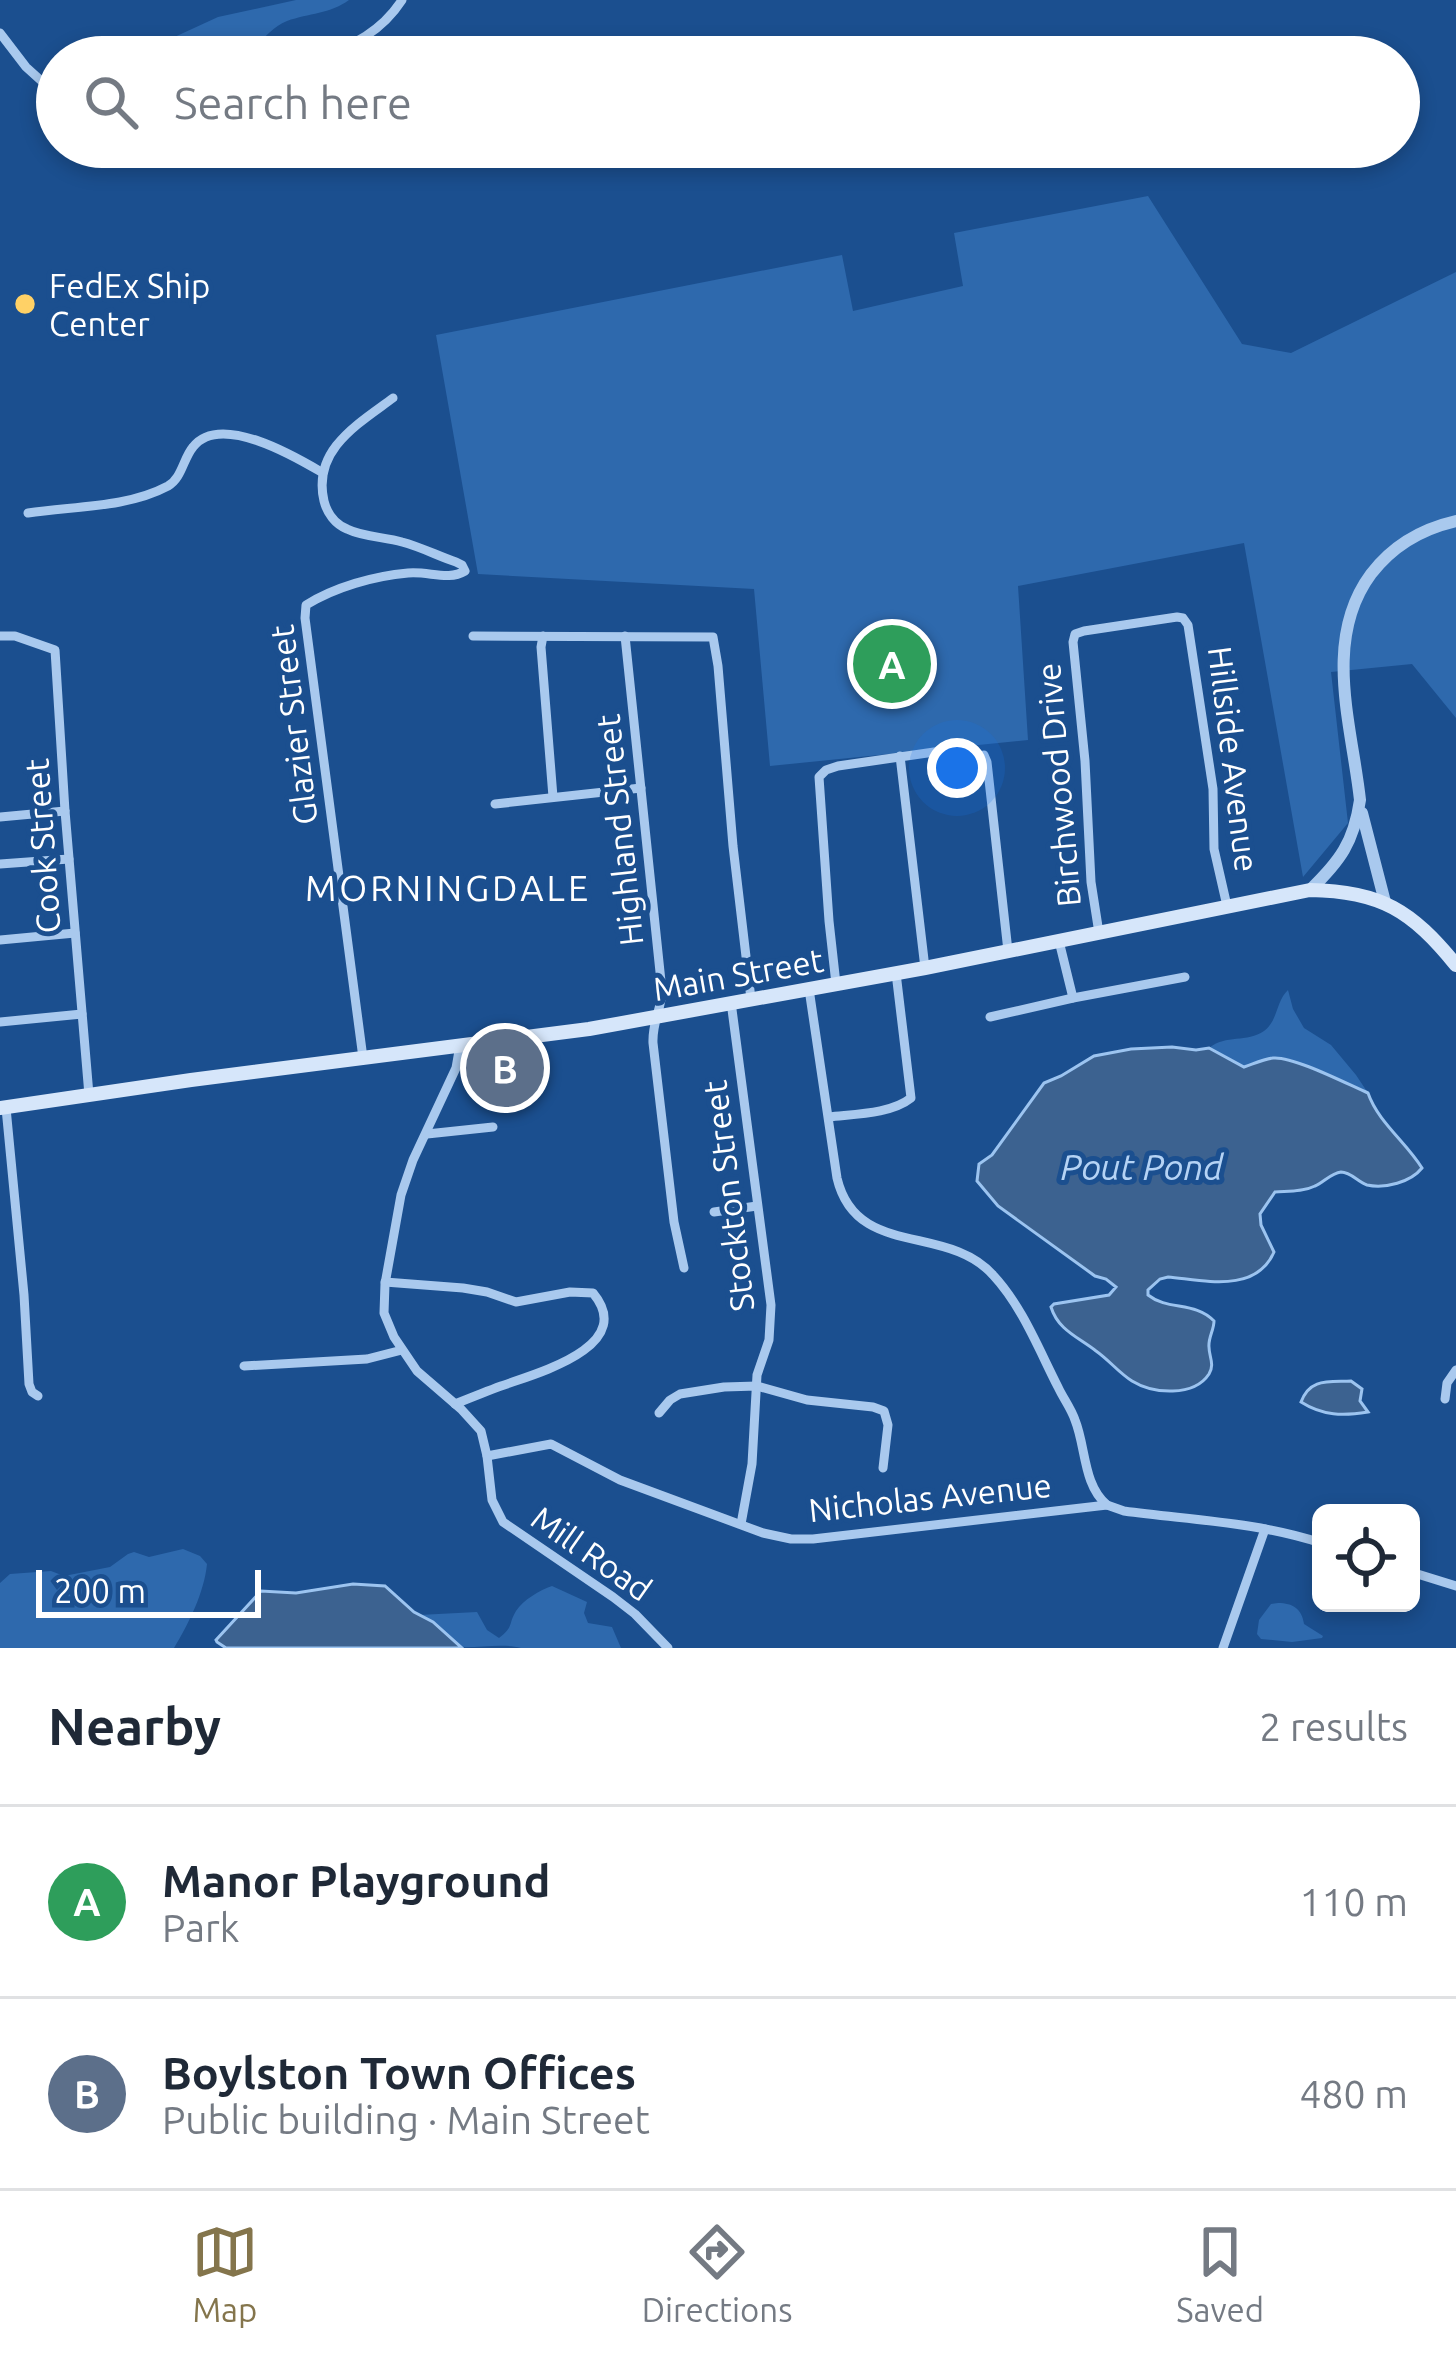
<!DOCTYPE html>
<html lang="en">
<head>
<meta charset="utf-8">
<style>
	:root { --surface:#fff; --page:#f6f6f7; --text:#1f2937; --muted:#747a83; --line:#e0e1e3; --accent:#84754c }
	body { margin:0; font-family:Ubuntu,sans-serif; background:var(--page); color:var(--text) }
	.controls { position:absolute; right:36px; bottom:36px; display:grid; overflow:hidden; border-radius:18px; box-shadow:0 6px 18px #0003 }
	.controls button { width:108px; height:108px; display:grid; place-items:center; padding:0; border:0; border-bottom:3px solid var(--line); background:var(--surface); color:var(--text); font:60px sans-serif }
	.scale { position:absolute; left:36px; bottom:30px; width:225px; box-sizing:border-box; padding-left:12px; border:6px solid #fff; border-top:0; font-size:33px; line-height:42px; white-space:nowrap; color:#fff; -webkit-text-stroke:9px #1b4f8f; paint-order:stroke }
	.you { position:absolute; left:957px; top:768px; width:42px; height:42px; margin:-30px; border:9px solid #fff; border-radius:50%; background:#1a73e8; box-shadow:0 0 0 18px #1a73e833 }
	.badge { display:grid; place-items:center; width:78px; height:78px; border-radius:50%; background:var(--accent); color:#fff; font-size:39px; font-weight:700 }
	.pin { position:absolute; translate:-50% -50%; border:6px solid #fff; box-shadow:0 3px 12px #0006 }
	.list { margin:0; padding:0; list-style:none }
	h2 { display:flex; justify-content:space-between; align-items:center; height:156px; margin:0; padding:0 48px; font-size:51px }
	h2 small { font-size:39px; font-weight:400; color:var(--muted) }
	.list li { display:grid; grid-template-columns:78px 1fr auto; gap:36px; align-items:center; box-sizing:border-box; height:192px; padding:0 48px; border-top:3px solid var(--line) }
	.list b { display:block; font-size:45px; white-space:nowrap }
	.list p { margin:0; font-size:39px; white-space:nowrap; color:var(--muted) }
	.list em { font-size:39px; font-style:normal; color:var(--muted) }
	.icon { flex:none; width:66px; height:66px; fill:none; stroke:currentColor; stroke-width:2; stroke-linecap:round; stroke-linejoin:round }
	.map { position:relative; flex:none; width:1456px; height:1648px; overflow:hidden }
	.search { position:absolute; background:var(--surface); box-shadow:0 6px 18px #0003; left:36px; right:36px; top:36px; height:132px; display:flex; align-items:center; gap:30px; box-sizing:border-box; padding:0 42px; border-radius:66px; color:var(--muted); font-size:45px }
	.sheet { height:540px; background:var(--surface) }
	nav { display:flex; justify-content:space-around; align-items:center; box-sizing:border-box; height:168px; border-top:3px solid var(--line); background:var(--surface); font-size:33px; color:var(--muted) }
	nav a { display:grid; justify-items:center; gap:6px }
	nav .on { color:var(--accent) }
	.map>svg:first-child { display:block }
</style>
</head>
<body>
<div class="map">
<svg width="1456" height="1648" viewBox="0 0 1456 1648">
	<rect width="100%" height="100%" fill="#1b4f8f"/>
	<g fill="#2e69ad">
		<path d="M296 0H349C330 14 309 13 287 21 271 27 264 42 248 47 204 63 144 57 97 57L134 45 168 40 218 17Z"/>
		<polygon points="1148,196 1242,344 1291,353 1456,272 1456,718 1412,664 1331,672 1348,823 1303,877 1244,543 1018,586 1028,740 770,766 754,589 478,574 436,335 842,255 853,311 963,286 954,233"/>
		<path d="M1288 990 1293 1009 1304 1028 1331 1045 1356 1075 1368 1093C1347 1084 1293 1056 1273 1058 1264 1059 1253 1064 1244 1067L1209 1048C1226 1034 1247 1043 1264 1031 1278 1021 1276 1001 1288 990Z"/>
		<path d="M183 1549 200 1556 207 1564C204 1593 189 1623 174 1648H0V1583L10 1574 51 1571 64 1576 110 1567 128 1554 134 1552 149 1557Z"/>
		<path d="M552 1586 587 1602 584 1613 588 1623 612 1627 621 1648H521C503 1643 479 1648 460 1647 446 1641 432 1624 419 1615L477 1612 487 1630 499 1638C514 1627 508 1624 516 1611 523 1600 540 1590 552 1586Z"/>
		<path d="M1278 1603C1293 1603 1302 1609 1304 1624L1323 1636 1322 1638 1292 1642 1261 1639 1257 1634 1259 1620 1271 1604Z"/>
	</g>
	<g fill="#3c6290" stroke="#9cc4f0" stroke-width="3">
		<path d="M1172 1047 1196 1050 1209 1048 1244 1067C1253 1064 1264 1059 1273 1058 1293 1056 1347 1084 1368 1093 1378 1122 1406 1142 1422 1168 1411 1182 1385 1189 1367 1185 1358 1182 1351 1172 1341 1172 1331 1173 1323 1183 1315 1186 1303 1192 1288 1191 1275 1192L1260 1214 1261 1225 1274 1252C1256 1294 1203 1280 1168 1277L1160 1279 1148 1290V1295C1168 1311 1195 1301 1214 1321 1214 1330 1208 1338 1209 1347 1209 1357 1215 1364 1209 1374 1194 1397 1153 1394 1132 1381 1119 1373 1109 1360 1096 1351 1078 1337 1058 1330 1051 1307L1054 1304 1109 1295 1116 1287 1106 1279 1095 1276 998 1206 977 1181 979 1164 992 1155 1044 1083 1061 1076 1094 1056 1131 1049Z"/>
		<path d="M1351 1381 1362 1389 1360 1401 1368 1412C1343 1416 1323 1416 1301 1402 1310 1378 1328 1382 1351 1381Z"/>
		<polygon points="353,1584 385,1586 414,1612 433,1622 462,1648 226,1648 217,1642 216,1640 261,1591 296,1593"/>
	</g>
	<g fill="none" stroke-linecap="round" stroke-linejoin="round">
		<g stroke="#a9c9ee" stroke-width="9">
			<polyline points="0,33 26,67 57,95"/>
			<path d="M319 57C353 46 382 31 402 0"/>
			<path d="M28 513C73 506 127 508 168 486 182 478 183 459 193 447 220 412 296 457 323 473"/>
			<polyline points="0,636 15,636 55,650 65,811 89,1095"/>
			<polyline points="473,636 713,637 718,666 733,846 751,999"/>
			<polyline points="543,636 541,647 553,797"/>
			<path d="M625 636 662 991C661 1011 652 1022 653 1043L674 1222 684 1268"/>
			<polyline points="984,755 987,762 1008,951"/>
			<polyline points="900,756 925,968"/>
			<polyline points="495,804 641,788"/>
			<polyline points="0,817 65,811"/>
			<polyline points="0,864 69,859"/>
			<polyline points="1099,933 1091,882 1085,761 1073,642 1075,634 1084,631 1177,617 1183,618 1188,625 1213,789 1214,849 1227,906"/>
			<polyline points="0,940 75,933"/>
			<polyline points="1059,941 1073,998"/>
			<polyline points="836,984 829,921 819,777 826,770 838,766 941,751"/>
			<path d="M809 989 837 1178C856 1259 947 1223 993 1275 1022 1306 1039 1350 1058 1387 1063 1398 1071 1408 1075 1420 1086 1447 1083 1485 1107 1505"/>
			<polyline points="731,1002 771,1305 769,1340 757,1375 752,1464 741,1524"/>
			<polyline points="990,1017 1073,998 1185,977"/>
			<polyline points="0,1022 82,1014"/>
			<polyline points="460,1045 456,1068 413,1160 401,1195 385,1284 384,1313 394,1337 417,1371 461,1409 481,1431 487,1456 492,1500 503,1522 613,1597 635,1614 668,1648"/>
			<path d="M363 1058 305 618 306 605C335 587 374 576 408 573 429 571 448 581 465 571L462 565 456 562C438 556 421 547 402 542 385 537 363 537 347 529 335 524 327 513 324 501 312 450 358 424 393 398"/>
			<polyline points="6,1108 24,1295 29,1384 32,1392 38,1396"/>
			<path d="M829 1117C854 1114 891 1114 911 1098L896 973"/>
			<polyline points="427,1134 493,1127"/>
			<polyline points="714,1212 757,1206"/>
			<path d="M385 1282 463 1288 487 1292 516 1302 570 1292 593 1293C638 1347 534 1374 501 1386 485 1392 470 1398 455 1404"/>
			<polyline points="244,1366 367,1359 402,1350"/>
			<polyline points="1445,1399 1447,1383 1456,1370"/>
			<polyline points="659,1413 670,1400 680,1394 724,1387 757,1386 807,1400 873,1407 884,1411 888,1425 883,1468"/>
			<path d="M487 1456 551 1444 620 1480 763 1533 791 1539H813L1107 1505 1124 1511C1190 1520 1257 1522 1321 1543"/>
			<polyline points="1411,1572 1456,1586"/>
			<polyline points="1223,1648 1265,1529"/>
		</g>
		<g stroke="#a9c9ee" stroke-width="12">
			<polyline points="1362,813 1385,902"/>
			<path d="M1310 890C1340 861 1354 842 1360 800 1352 726 1322 640 1371 574 1393 545 1421 529 1456 521"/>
		</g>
		<path stroke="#d6e6fa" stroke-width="14" d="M0 1108 191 1080 589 1029 925 968 1310 890C1381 891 1412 911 1456 965"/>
	</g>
	<circle fill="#ffd166" stroke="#1b4f8f" stroke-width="4.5" cx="25" cy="304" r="12"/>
	<g text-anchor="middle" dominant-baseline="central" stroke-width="10" stroke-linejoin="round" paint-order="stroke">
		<g font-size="33" fill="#fff" stroke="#1b4f8f" text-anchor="start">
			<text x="49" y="285">FedEx Ship<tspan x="49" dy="38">Center</tspan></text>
		</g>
		<g font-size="33" fill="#fff" stroke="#1b4f8f">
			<text transform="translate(293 725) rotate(-97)">Glazier Street</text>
			<text transform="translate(1234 759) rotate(83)">Hillside Avenue</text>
			<text transform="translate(1058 785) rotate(-95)">Birchwood Drive</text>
			<text transform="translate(619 830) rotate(-96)">Highland Street</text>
			<text transform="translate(42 846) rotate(-94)">Cook Street</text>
			<text transform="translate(738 974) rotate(-10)">Main Street</text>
			<text transform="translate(728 1196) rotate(-97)">Stockton Street</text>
			<text transform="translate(930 1497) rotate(-6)">Nicholas Avenue</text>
			<text transform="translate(592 1553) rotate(35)">Mill Road</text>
		</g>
		<g font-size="36" letter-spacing="3" fill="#fff" stroke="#1b4f8f">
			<text x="448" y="887">MORNINGDALE</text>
		</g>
		<g font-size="36" font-style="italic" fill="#b5d3f5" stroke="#1b4f8f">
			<text x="1142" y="1166">Pout Pond</text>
		</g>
	</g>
</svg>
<div class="controls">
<button><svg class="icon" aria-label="locate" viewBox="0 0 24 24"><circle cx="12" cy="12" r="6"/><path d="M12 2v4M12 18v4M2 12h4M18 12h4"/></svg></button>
</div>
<div class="scale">200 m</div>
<div class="you"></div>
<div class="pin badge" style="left:892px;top:664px;background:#2e9e5b">A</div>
<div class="pin badge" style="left:505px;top:1068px;background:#5c6f8a">B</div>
<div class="search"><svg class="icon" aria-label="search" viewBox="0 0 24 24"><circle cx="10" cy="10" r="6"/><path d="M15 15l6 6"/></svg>Search here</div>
</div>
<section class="sheet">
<h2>Nearby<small>2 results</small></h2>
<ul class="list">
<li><span class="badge" style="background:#2e9e5b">A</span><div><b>Manor Playground</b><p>Park</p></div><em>110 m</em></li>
<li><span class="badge" style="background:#5c6f8a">B</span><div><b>Boylston Town Offices</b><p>Public building · Main Street</p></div><em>480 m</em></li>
</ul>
</section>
<nav>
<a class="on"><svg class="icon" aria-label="map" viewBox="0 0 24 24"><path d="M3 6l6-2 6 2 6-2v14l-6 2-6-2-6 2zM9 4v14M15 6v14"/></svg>Map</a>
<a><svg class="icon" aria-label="directions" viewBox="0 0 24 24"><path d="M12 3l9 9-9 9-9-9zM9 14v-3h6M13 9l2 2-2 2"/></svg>Directions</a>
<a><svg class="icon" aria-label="saved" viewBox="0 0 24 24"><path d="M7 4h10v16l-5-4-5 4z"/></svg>Saved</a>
</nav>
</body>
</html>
